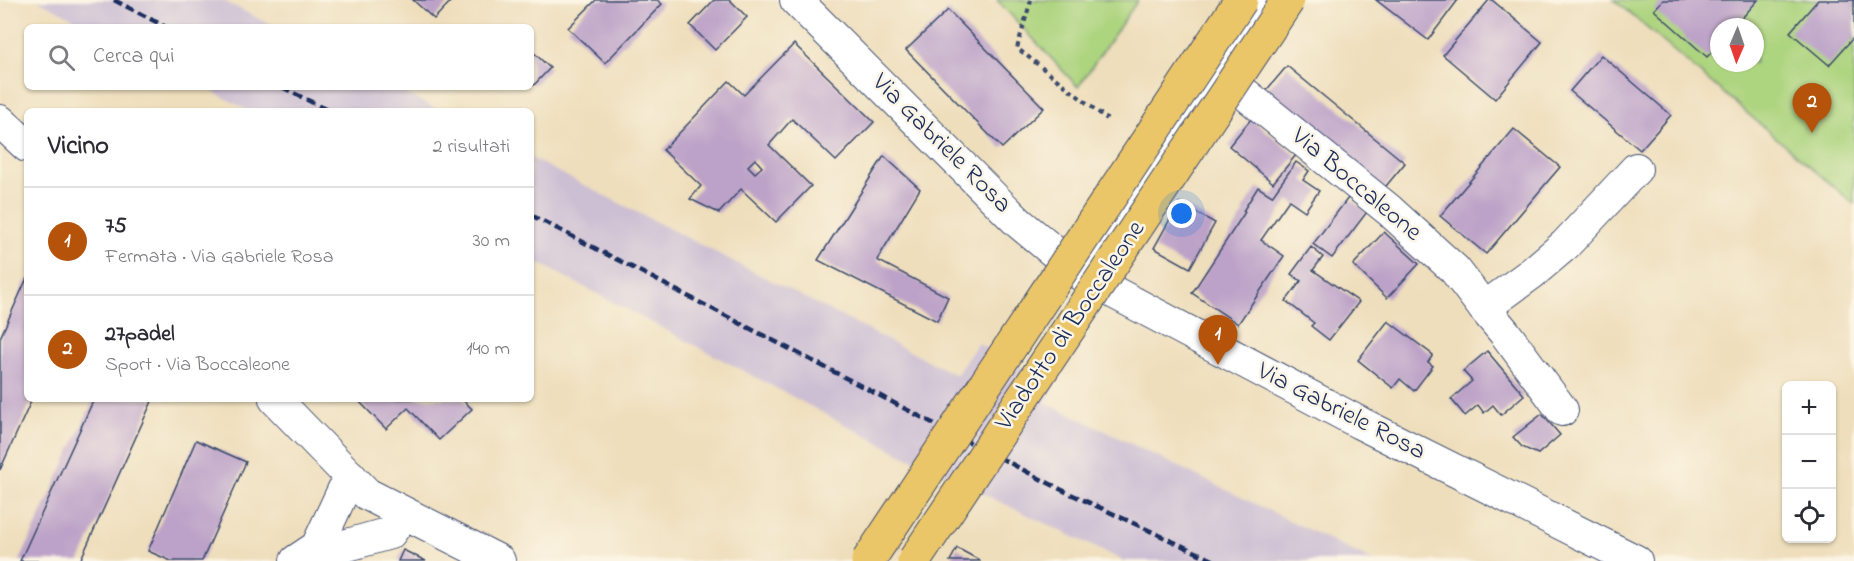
<!DOCTYPE html>
<html lang="it">
<head>
<meta charset="utf-8">
<style>
	:root { --surface:#fff; --page:#f7f7f7; --text:#2b2b33; --muted:#7c7c81; --line:#e1e1e2; --accent:#b45309 }
	body { margin:0; font-family:"Indie Flower",sans-serif; background:var(--page); color:var(--text) }
	.controls { position:absolute; right:18px; bottom:18px; display:grid; overflow:hidden; border-radius:9px; box-shadow:0 2px 4px #0004 }
	.controls button { width:54px; height:54px; display:grid; place-items:center; padding:0; border:0; border-bottom:2px solid var(--line); background:var(--surface); color:var(--text); font:30px sans-serif }
	.compass { position:absolute; left:1710px; top:18px; width:54px; height:54px; border-radius:50%; background:var(--surface); box-shadow:0 2px 4px #0004; rotate:182deg }
	.you { position:absolute; left:1182px; top:214px; width:21px; height:21px; margin:-15px; border:4px solid #fff; border-radius:50%; background:#1a73e8; box-shadow:0 0 0 9px #1a73e833 }
	.badge { display:grid; place-items:center; width:39px; height:39px; border-radius:50%; background:var(--accent); color:#fff; font-size:20px; font-weight:700 }
	.pin { position:absolute; translate:-50% -50px; filter:drop-shadow(0 2px 3px #0008) }
	.pin::after { content:''; position:absolute; top:32px; width:21px; height:18px; background:inherit; clip-path:polygon(0 0,100% 0,50% 100%) }
	.list { margin:0; padding:0; list-style:none }
	h2 { display:flex; justify-content:space-between; align-items:center; height:78px; margin:0; padding:0 24px; font-size:26px }
	h2 small { font-size:20px; font-weight:400; color:var(--muted) }
	.list li { display:grid; grid-template-columns:39px 1fr auto; gap:18px; align-items:center; box-sizing:border-box; height:108px; padding:0 24px; border-top:2px solid var(--line) }
	.list b { display:block; font-size:22px; white-space:nowrap }
	.list p { margin:0; font-size:20px; white-space:nowrap; color:var(--muted) }
	.list em { font-size:20px; font-style:normal; color:var(--muted) }
	.icon { flex:none; width:33px; height:33px; fill:none; stroke:currentColor; stroke-width:2; stroke-linecap:round; stroke-linejoin:round }
	.map { position:relative; flex:none; width:1854px; height:561px; overflow:hidden }
	.search { position:absolute; background:var(--surface); box-shadow:0 2px 4px #0004; left:24px; top:24px; width:510px; height:66px; display:flex; align-items:center; gap:15px; box-sizing:border-box; padding:0 21px; border-radius:9px; color:var(--muted); font-size:22px }
	.panel { position:absolute; background:var(--surface); box-shadow:0 2px 4px #0004; left:24px; top:108px; width:510px; height:294px; border-radius:9px }
	.map>svg:first-child { display:block }
</style>
</head>
<body>
<div class="map">
<svg width="1854" height="561" viewBox="0 0 1854 561">
	<rect width="100%" height="100%" fill="#fcf5e5"/>
	<filter id="ink" filterUnits="userSpaceOnUse"><feTurbulence type="fractalNoise" baseFrequency=".0167" numOctaves="2"/><feDisplacementMap in="SourceGraphic" scale="12" xChannelSelector="R" yChannelSelector="G"/><feConvolveMatrix kernelMatrix="1 2 1 2 8 2 1 2 1" color-interpolation-filters="sRGB"/></filter>
	<filter id="wash" filterUnits="userSpaceOnUse"><feTurbulence type="fractalNoise" baseFrequency=".008" numOctaves="4" result="noise"/><feDisplacementMap in="SourceGraphic" scale="24" xChannelSelector="R" yChannelSelector="G"/><feGaussianBlur stdDeviation="1.35" result="paint"/><feColorMatrix in="noise" values="0 0 0 0 0 0 0 0 0 0 0 0 0 0 0 0 0 1.4 0 .05"/><feComposite in="paint" operator="in"/></filter>
	<g filter="url(#wash)">
		<rect width="100%" height="100%" fill="#eedebc"/>
		<g fill="#ccbed3">
			<polygon points="38,0 222,0 275,27 90,27"/>
			<polygon points="204,87 393,87 440,111 249,111"/>
			<polygon points="531,158 956,375 978,343 1055,386 1045,402 1373,561 1124,561 992,498 897,452 531,259"/>
		</g>
		<g fill="#add47f" stroke="#64826e" stroke-width="1.5" fill-rule="evenodd">
			<polygon points="997,0 1138,0 1078,87"/>
			<path d="M1614 0H1854V204ZM1719 27H1755V63H1719Z"/>
		</g>
		<g id="blocks">
			<g fill="#bca2c8" fill-rule="evenodd">
				<polygon points="413,0 452,0 434,19"/>
				<polygon points="596,0 657,0 662,4 605,63 568,28"/>
				<polygon points="714,0 730,0 747,17 715,50 690,25"/>
				<polygon points="1376,0 1458,0 1428,40"/>
				<polygon points="1489,0 1492,0 1542,42 1495,99 1443,55"/>
				<polygon points="1663,0 1758,0 1734,27 1719,27 1719,44 1707,57 1654,10"/>
				<polygon points="1818,0 1854,0 1854,37 1829,65 1790,32"/>
				<polygon points="948,10 1044,108 1002,148 906,50"/>
				<path d="M794 44 874 122 836 161 792 119 769 145 811 186 776 222 741 189 719 213 690 199 701 186 663 150 729 81 744 95ZM755 159 762 167 755 173 748 166Z"/>
				<polygon points="531,50 550,68 534,85 531,83"/>
				<polygon points="1601,55 1671,115 1640,150 1570,91"/>
				<polygon points="1287,66 1405,163 1377,197 1259,99"/>
				<polygon points="1251,119 1296,155 1273,183 1229,146"/>
				<polygon points="1514,129 1560,167 1486,254 1440,216"/>
				<polygon points="884,156 920,189 877,260 948,297 937,321 818,260"/>
				<polygon points="1296,162 1309,171 1303,180 1319,191 1305,211 1289,200 1261,240 1284,256 1238,324 1192,293 1245,212 1243,211 1258,187 1272,196"/>
				<polygon points="1348,198 1367,212 1332,258 1313,244"/>
				<polygon points="1179,203 1215,223 1190,268 1154,248"/>
				<polygon points="1384,232 1419,264 1387,298 1353,265"/>
				<polygon points="1311,247 1323,257 1313,270 1359,302 1329,340 1311,326 1314,323 1286,301 1301,281 1291,274"/>
				<polygon points="27,278 27,399 32,399 0,470 0,338"/>
				<polygon points="1388,321 1433,355 1428,362 1433,366 1414,391 1400,379 1393,388 1358,360"/>
				<polygon points="1487,351 1524,395 1501,415 1493,405 1484,413 1478,405 1465,416 1451,399 1472,381 1463,371"/>
				<polygon points="94,399 153,399 80,561 20,561"/>
				<polygon points="357,399 462,399 472,409 439,440 408,408 386,429"/>
				<polygon points="1542,414 1560,435 1538,454 1522,447 1513,437"/>
				<polygon points="196,440 246,462 202,561 171,561 148,551"/>
				<polygon points="957,548 981,561 950,561"/>
				<polygon points="403,550 426,561 398,561"/>
			</g>
		</g>
	</g>
	<g filter="url(#ink)">
		<use href="#blocks" fill-opacity="0" stroke="#3b496c" stroke-width="1.5"/>
		<g fill="none" stroke-linecap="round" stroke-linejoin="round">
			<g stroke="#3b496c" stroke-width="34">
				<g id="minor">
					<polyline points="796,0 1018,222 1083,276 1360,423 1636,561"/>
					<polyline points="1218,72 1389,210 1455,270 1484,308 1532,273 1565,245 1636,169"/>
					<polyline points="0,121 27,146"/>
					<polyline points="1083,276 1266,0"/>
					<polyline points="1484,308 1505,333 1562,410"/>
					<polyline points="275,399 367,494 499,561"/>
					<polyline points="317,547 337,548 390,533 404,514"/>
					<polyline points="296,561 317,547 350,476"/>
				</g>
			</g>
			<polyline stroke="#3b496c" stroke-width="4" stroke-dasharray="4.5 4.5" stroke-linecap="butt" points="1031,0 1017,48 1107,119"/>
			<use href="#minor" stroke="#fff" stroke-width="32"/>
			<g stroke="#1b2f5e" stroke-width="4.5" stroke-dasharray="9 4.5" stroke-linecap="butt">
				<polyline points="114,0 166,27"/>
				<polyline points="282,87 329,111"/>
				<polyline points="531,215 1062,490 1215,561"/>
			</g>
			<g stroke="#3b496c" stroke-width="35" stroke-linecap="butt">
				<g id="trunk-bridge">
					<polyline points="868,561 1241,0"/>
					<polyline points="914,561 1288,0"/>
				</g>
			</g>
			<use href="#trunk-bridge" stroke="#ebc669" stroke-width="33"/>
		</g>
	</g>
	<g text-anchor="middle" dominant-baseline="central" stroke-width="5" stroke-linejoin="round" paint-order="stroke">
		<g font-size="26" fill="#1b2f5e" stroke="#fcf5e5">
			<text transform="translate(941 144) rotate(45)">Via Gabriele Rosa</text>
			<text transform="translate(1356 185) rotate(40)">Via Boccaleone</text>
			<text transform="translate(1071 326) rotate(-56)">Viadotto di Boccaleone</text>
			<text transform="translate(1341 412) rotate(27)">Via Gabriele Rosa</text>
		</g>
	</g>
</svg>
<div class="controls">
<button>+</button>
<button>−</button>
<button><svg class="icon" aria-label="locate" viewBox="0 0 24 24"><circle cx="12" cy="12" r="6"/><path d="M12 2v4M12 18v4M2 12h4M18 12h4"/></svg></button>
</div>
<svg class="compass" viewBox="-18 -18 36 36"><path d="M0-13l5 13h-10z" fill="#e53935"/><path d="M0 13l5-13h-10z" fill="#7c7c81"/></svg>
<div class="you"></div>
<div class="pin badge" style="left:1218px;top:365px">1</div>
<div class="pin badge" style="left:1812px;top:133px">2</div>
<div class="search"><svg class="icon" aria-label="search" viewBox="0 0 24 24"><circle cx="10" cy="10" r="6"/><path d="M15 15l6 6"/></svg>Cerca qui</div>
<section class="panel">
<h2>Vicino<small>2 risultati</small></h2>
<ul class="list">
<li><span class="badge">1</span><div><b>75</b><p>Fermata · Via Gabriele Rosa</p></div><em>30 m</em></li>
<li><span class="badge">2</span><div><b>27padel</b><p>Sport · Via Boccaleone</p></div><em>140 m</em></li>
</ul>
</section>
</div>
</body>
</html>
